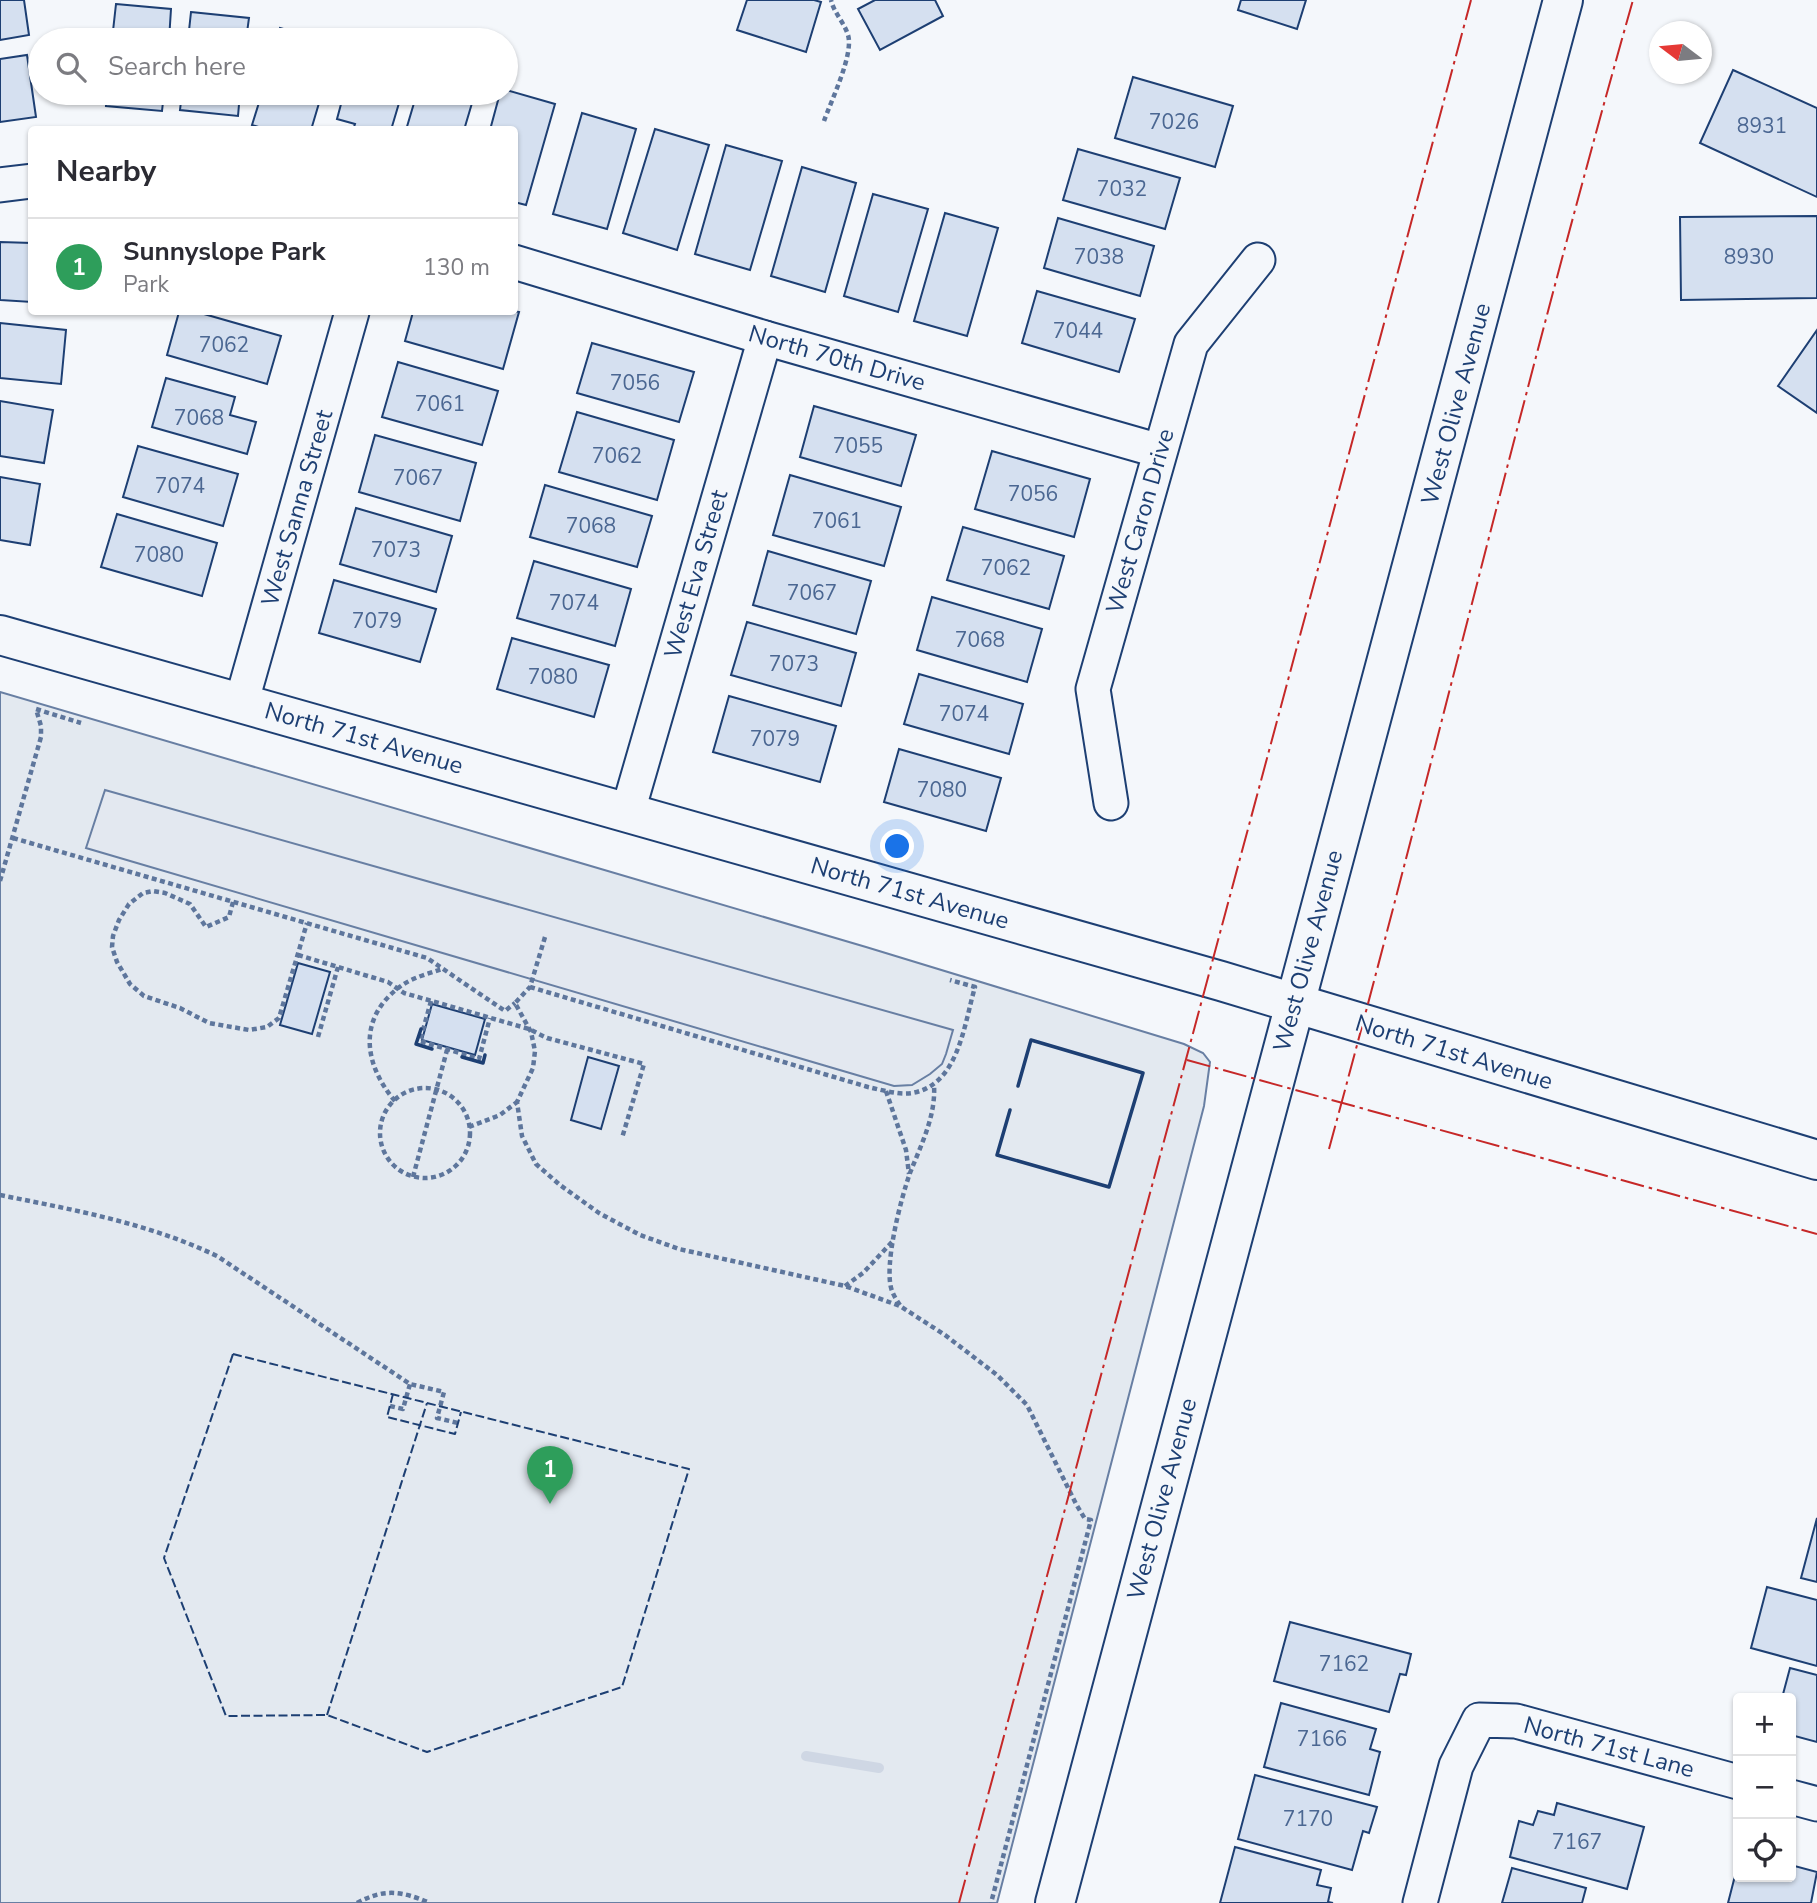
<!DOCTYPE html>
<html lang="en">
<head>
<meta charset="utf-8">
<style>
	:root { --surface:#fff; --page:#f2f2f3; --text:#2b2b33; --muted:#7c7c81; --line:#e1e1e2; --accent:#c62828 }
	body { margin:0; font-family:"Nunito Sans",sans-serif; background:var(--page); color:var(--text) }
	.controls { position:absolute; right:21px; bottom:21px; display:grid; overflow:hidden; border-radius:7px; box-shadow:0 2px 5px #0004 }
	.controls button { width:63px; height:63px; display:grid; place-items:center; padding:0; border:0; border-bottom:2px solid var(--line); background:var(--surface); color:var(--text); font:35px sans-serif }
	.compass { position:absolute; left:1649px; top:21px; width:63px; height:63px; border-radius:50%; background:var(--surface); box-shadow:0 2px 5px #0004; rotate:286deg }
	.you { position:absolute; left:898px; top:847px; width:24px; height:24px; margin:-18px; border:5px solid #fff; border-radius:50%; background:#1a73e8; box-shadow:0 0 0 10px #1a73e833 }
	.badge { display:grid; place-items:center; width:46px; height:46px; border-radius:50%; background:var(--accent); color:#fff; font-size:23px; font-weight:700 }
	.pin { position:absolute; translate:-50% -58px; filter:drop-shadow(0 2px 4px #0008) }
	.pin::after { content:''; position:absolute; top:37px; width:24px; height:21px; background:inherit; clip-path:polygon(0 0,100% 0,50% 100%) }
	.list { margin:0; padding:0; list-style:none }
	h2 { display:flex; justify-content:space-between; align-items:center; height:91px; margin:0; padding:0 28px; font-size:30px }
	h2 small { font-size:23px; font-weight:400; color:var(--muted) }
	.list li { display:grid; grid-template-columns:46px 1fr auto; gap:21px; align-items:center; box-sizing:border-box; height:98px; padding:0 28px; border-top:2px solid var(--line) }
	.list b { display:block; font-size:26px; white-space:nowrap }
	.list p { margin:0; font-size:23px; white-space:nowrap; color:var(--muted) }
	.list em { font-size:23px; font-style:normal; color:var(--muted) }
	.icon { flex:none; width:38px; height:38px; fill:none; stroke:currentColor; stroke-width:2; stroke-linecap:round; stroke-linejoin:round }
	.map { position:relative; flex:none; width:1817px; height:1903px; overflow:hidden }
	.search { position:absolute; background:var(--surface); box-shadow:0 2px 5px #0004; left:28px; top:28px; width:490px; height:77px; display:flex; align-items:center; gap:18px; box-sizing:border-box; padding:0 24px; border-radius:38px; color:var(--muted); font-size:26px }
	.panel { position:absolute; background:var(--surface); box-shadow:0 2px 5px #0004; left:28px; top:126px; width:490px; height:189px; border-radius:7px }
	.map>svg:first-child { display:block }
</style>
</head>
<body>
<div class="map">
<svg width="1817" height="1903" viewBox="0 0 1817 1903">
	<rect width="100%" height="100%" fill="#f4f7fb"/>
	<polygon fill="#e3e9f0" stroke="#687fa3" stroke-width="2" points="0,692 866,947 1184,1044 1203,1053 1210,1062 1204,1106 997,1903 0,1903"/>
	<polygon fill="#e3e8f0" stroke="#687fa3" stroke-width="2" points="105,790 953,1030 946,1054 942,1064 930,1074 912,1085 894,1086 86,848"/>
	<g fill="none" stroke-linecap="round" stroke-linejoin="round">
		<polyline stroke="#cfd7e4" stroke-width="10" points="806,1756 879,1768"/>
	</g>
	<g fill="#d5e0f0" stroke="#1d3f73" stroke-width="2">
		<polygon points="0,0 24,0 29,35 0,40"/>
		<polygon points="747,0 814,0 821,2 806,52 737,30"/>
		<polygon points="875,0 935,0 943,16 880,50 858,9"/>
		<polygon points="1241,0 1306,0 1297,29 1238,10"/>
		<polygon points="116,4 171,9 169,40 112,40"/>
		<polygon points="191,12 249,18 246,40 188,40"/>
		<polygon points="280,28 323,40 277,40"/>
		<polygon points="27,55 36,117 0,122 0,59"/>
		<polygon points="1733,70 1817,108 1817,197 1700,143"/>
		<polygon points="1133,77 1233,106 1215,167 1115,138"/>
		<polygon points="506,90 555,104 526,205 514,202 514,130 490,130 500,93 506,93"/>
		<polygon points="107,93 164,93 162,111 106,106"/>
		<polygon points="182,93 240,93 238,116 180,110"/>
		<polygon points="262,93 322,93 311,130 268,130 252,125"/>
		<polygon points="344,93 402,93 391,130 353,130 355,124 337,119"/>
		<polygon points="417,93 475,93 464,130 406,130"/>
		<polygon points="582,113 636,129 607,229 553,214"/>
		<polygon points="655,129 709,145 677,250 623,233"/>
		<polygon points="726,145 782,161 750,270 695,254"/>
		<polygon points="1078,149 1180,178 1165,229 1063,200"/>
		<polygon points="802,167 856,183 825,292 771,276"/>
		<polygon points="873,194 928,209 898,312 844,296"/>
		<polygon points="945,213 998,228 967,336 914,321"/>
		<polygon points="1817,216 1817,298 1681,300 1680,217"/>
		<polygon points="1058,218 1154,246 1140,296 1044,268"/>
		<polygon points="0,242 32,243 32,302 0,300"/>
		<polygon points="1037,291 1135,319 1119,372 1022,343"/>
		<polygon points="514,311 519,312 503,369 405,341 413,312"/>
		<polygon points="179,312 197,312 281,336 267,384 167,355"/>
		<polygon points="0,323 66,330 61,384 0,378"/>
		<polygon points="1817,330 1817,413 1778,386"/>
		<polygon points="592,343 694,372 679,422 577,393"/>
		<polygon points="398,362 498,391 482,445 382,417"/>
		<polygon points="166,378 235,397 230,415 256,422 247,454 152,427"/>
		<polygon points="0,401 53,410 44,463 0,456"/>
		<polygon points="814,406 916,435 901,486 800,457"/>
		<polygon points="577,412 674,440 657,500 559,472"/>
		<polygon points="375,435 476,463 460,521 359,492"/>
		<polygon points="138,446 238,474 223,526 123,497"/>
		<polygon points="992,451 1090,479 1074,537 975,509"/>
		<polygon points="790,475 901,507 884,566 773,535"/>
		<polygon points="0,477 40,484 30,545 0,540"/>
		<polygon points="545,485 652,516 637,567 530,537"/>
		<polygon points="356,508 452,536 436,592 340,564"/>
		<polygon points="117,514 217,543 202,596 101,567"/>
		<polygon points="963,527 1064,556 1049,609 947,580"/>
		<polygon points="768,551 871,581 856,634 753,605"/>
		<polygon points="534,561 631,589 615,646 517,618"/>
		<polygon points="334,580 436,609 420,662 319,633"/>
		<polygon points="932,597 1042,629 1027,682 917,650"/>
		<polygon points="747,622 856,653 841,706 731,675"/>
		<polygon points="512,638 609,665 594,717 497,689"/>
		<polygon points="919,674 1023,704 1009,754 904,724"/>
		<polygon points="729,696 836,726 820,782 713,752"/>
		<polygon points="899,749 1001,778 986,831 884,802"/>
		<polygon points="298,963 330,972 312,1034 280,1025"/>
		<polygon points="432,1004 485,1019 475,1055 422,1040"/>
		<polygon points="588,1057 619,1066 601,1129 571,1120"/>
		<polygon points="1817,1518 1817,1582 1801,1578"/>
		<polygon points="1767,1587 1817,1600 1817,1666 1751,1648"/>
		<polygon points="1290,1622 1411,1654 1406,1675 1400,1674 1389,1712 1274,1681"/>
		<polygon points="1790,1668 1817,1675 1817,1742 1791,1735 1791,1698 1782,1698"/>
		<polygon points="1281,1703 1376,1729 1370,1749 1380,1752 1369,1795 1264,1767"/>
		<polygon points="1255,1775 1377,1807 1369,1833 1363,1831 1352,1870 1238,1839"/>
		<polygon points="1557,1803 1644,1827 1627,1889 1510,1857 1519,1821 1533,1825 1538,1811 1554,1815"/>
		<polygon points="1235,1847 1321,1870 1317,1885 1331,1888 1328,1902 1333,1903 1220,1903"/>
		<polygon points="1738,1864 1738,1877 1791,1877 1791,1865 1817,1872 1811,1903 1728,1903"/>
		<polygon points="1512,1868 1586,1888 1582,1903 1502,1903"/>
	</g>
	<g fill="none" stroke-linecap="round" stroke-linejoin="round">
		<g stroke="#1d3f73" stroke-width="37">
			<g id="minor">
				<polyline points="0,185 32,181"/>
				<polyline points="514,262 765,338 1160,451"/>
				<polyline points="241,704 352,312"/>
				<polyline points="1111,803 1093,689 1191,344 1258,260"/>
				<polyline points="628,811 765,338"/>
				<polyline points="1791,1797 1817,1804"/>
				<polyline points="1420,1903 1456,1766 1479,1720 1516,1721 1738,1782"/>
			</g>
		</g>
		<g stroke="#1d3f73" stroke-width="42">
			<polyline id="tertiary" points="0,635 1221,981 1817,1160"/>
		</g>
		<g stroke="#1d3f73" stroke-width="42">
			<polyline id="secondary" points="1055,1903 1563,0"/>
		</g>
		<g stroke="#5e769c" stroke-width="4.5" stroke-dasharray="5 3.5" stroke-linecap="butt">
			<path d="M824 121C831 101 854 54 848 35 844 22 834 13 831 0"/>
			<polyline points="13,838 427,958 505,1011 515,1003"/>
			<polyline points="0,881 41,737 41,726 36,709 81,723"/>
			<polyline points="233,902 229,917 206,927 190,904 165,893 153,891 143,893 129,904 119,920 113,936 112,947 117,962 130,984 144,996 180,1008 209,1023 249,1030 267,1027 279,1018 307,923"/>
			<polyline points="545,937 530,987 515,1003 531,1032 535,1051 533,1068 517,1102 522,1136 536,1164 560,1185 599,1213 640,1235 679,1249 845,1286 900,1306 945,1335 997,1375 1027,1405 1076,1504 1085,1519 1091,1520 991,1903"/>
			<polyline points="298,955 388,982 404,993 529,1029 547,1038 644,1064 622,1138"/>
			<path d="M530 987 868 1087C882 1090 898 1095 912 1093 959 1085 964 1024 975 987L950 980"/>
			<polyline points="431,1001 420,1041 479,1059 490,1018"/>
			<polyline points="318,1037 338,967"/>
			<circle cx="425" cy="1133" r="45"/>
			<polyline points="886,1091 906,1150 909,1174"/>
			<path d="M395 1101C365 1066 357 1021 397 989 410 978 427 974 442 969"/>
			<polyline points="469,1127 500,1115 517,1102"/>
			<polyline points="413,1177 447,1050"/>
			<path d="M0 1195C74 1210 148 1223 217 1256L410 1384 444 1392 437 1418 458 1423"/>
			<polyline points="845,1286 863,1273 892,1242"/>
			<path d="M900 1305C897 1301 894 1296 892 1291 883 1267 901 1198 910 1173 921 1145 936 1116 934 1085"/>
			<polyline points="390,1406 403,1409 410,1384"/>
			<path d="M357 1903C385 1888 401 1891 430 1903"/>
		</g>
		<use href="#minor" stroke="#f4f7fb" stroke-width="33"/>
		<use href="#tertiary" stroke="#f4f7fb" stroke-width="38"/>
		<use href="#secondary" stroke="#f4f7fb" stroke-width="38"/>
		<g stroke="#1d3f73" stroke-width="2" stroke-dasharray="9 3.5" stroke-linecap="butt">
			<polygon points="233,1354 689,1469 622,1687 427,1752 327,1715 226,1716 164,1558"/>
			<polyline points="393,1394 387,1417 455,1434 461,1412"/>
			<polyline points="327,1715 427,1403"/>
		</g>
		<g stroke="#1d3f73" stroke-width="3.5">
			<polyline points="421,1029 416,1044 432,1049"/>
			<polyline points="462,1057 483,1063 485,1055"/>
			<polyline points="1010,1110 997,1155 1109,1187 1143,1073 1031,1040 1018,1086"/>
		</g>
		<g stroke="#c62828" stroke-width="2" stroke-dasharray="24 5 3.5 5" stroke-linecap="butt">
			<polyline points="1187,1060 1817,1234"/>
			<path d="M1329 1149C1433 767 1525 381 1633 0"/>
			<polyline points="959,1903 1471,0"/>
		</g>
	</g>
	<g text-anchor="middle" dominant-baseline="central" stroke-width="5" stroke-linejoin="round" paint-order="stroke">
		<g font-size="21" fill="#4b6792">
			<text x="1174" y="122">7026</text>
			<text x="1762" y="126">8931</text>
			<text x="1122" y="189">7032</text>
			<text x="1099" y="257">7038</text>
			<text x="1749" y="257">8930</text>
			<text x="1078" y="331">7044</text>
			<text x="224" y="345">7062</text>
			<text x="635" y="383">7056</text>
			<text x="440" y="404">7061</text>
			<text x="199" y="418">7068</text>
			<text x="858" y="446">7055</text>
			<text x="617" y="456">7062</text>
			<text x="418" y="478">7067</text>
			<text x="180" y="486">7074</text>
			<text x="1033" y="494">7056</text>
			<text x="837" y="521">7061</text>
			<text x="591" y="526">7068</text>
			<text x="396" y="550">7073</text>
			<text x="159" y="555">7080</text>
			<text x="1006" y="568">7062</text>
			<text x="812" y="593">7067</text>
			<text x="574" y="603">7074</text>
			<text x="377" y="621">7079</text>
			<text x="980" y="640">7068</text>
			<text x="794" y="664">7073</text>
			<text x="553" y="677">7080</text>
			<text x="964" y="714">7074</text>
			<text x="775" y="739">7079</text>
			<text x="942" y="790">7080</text>
			<text x="1344" y="1664">7162</text>
			<text x="1322" y="1739">7166</text>
			<text x="1308" y="1819">7170</text>
			<text x="1577" y="1842">7167</text>
		</g>
		<g font-size="24" fill="#1d3f73" stroke="#f4f7fb">
			<text transform="translate(837 358) rotate(16)">North 70th Drive</text>
			<text transform="translate(1456 404) rotate(-75)">West Olive Avenue</text>
			<text transform="translate(297 508) rotate(-74)">West Sanna Street</text>
			<text transform="translate(1140 521) rotate(-74)">West Caron Drive</text>
			<text transform="translate(696 574) rotate(-74)">West Eva Street</text>
			<text transform="translate(364 738) rotate(16)">North 71st Avenue</text>
			<text transform="translate(910 893) rotate(16)">North 71st Avenue</text>
			<text transform="translate(1308 951) rotate(-75)">West Olive Avenue</text>
			<text transform="translate(1454 1052) rotate(17)">North 71st Avenue</text>
			<text transform="translate(1162 1499) rotate(-75)">West Olive Avenue</text>
			<text transform="translate(1609 1747) rotate(15)">North 71st Lane</text>
		</g>
	</g>
</svg>
<div class="controls">
<button>+</button>
<button>−</button>
<button><svg class="icon" aria-label="locate" viewBox="0 0 24 24"><circle cx="12" cy="12" r="6"/><path d="M12 2v4M12 18v4M2 12h4M18 12h4"/></svg></button>
</div>
<svg class="compass" viewBox="-18 -18 36 36"><path d="M0-13l5 13h-10z" fill="#e53935"/><path d="M0 13l5-13h-10z" fill="#7c7c81"/></svg>
<div class="you"></div>
<div class="pin badge" style="left:550px;top:1504px;background:#2e9e5b">1</div>
<div class="search"><svg class="icon" aria-label="search" viewBox="0 0 24 24"><circle cx="10" cy="10" r="6"/><path d="M15 15l6 6"/></svg>Search here</div>
<section class="panel">
<h2>Nearby<small></small></h2>
<ul class="list">
<li><span class="badge" style="background:#2e9e5b">1</span><div><b>Sunnyslope Park</b><p>Park</p></div><em>130 m</em></li>
</ul>
</section>
</div>
</body>
</html>
